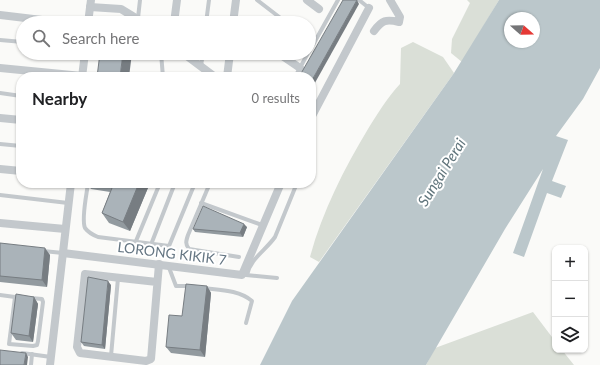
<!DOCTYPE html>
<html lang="en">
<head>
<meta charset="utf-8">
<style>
	:root { --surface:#fff; --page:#f2f2f2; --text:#202124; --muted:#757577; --line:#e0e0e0 }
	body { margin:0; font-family:Lato,sans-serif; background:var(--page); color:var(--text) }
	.controls { position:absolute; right:12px; bottom:12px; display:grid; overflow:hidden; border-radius:8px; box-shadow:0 1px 3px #0004 }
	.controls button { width:36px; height:36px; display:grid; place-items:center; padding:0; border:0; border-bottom:1px solid var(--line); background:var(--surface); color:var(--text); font:20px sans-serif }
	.compass { position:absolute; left:504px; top:12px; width:36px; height:36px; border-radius:50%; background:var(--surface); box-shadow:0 1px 3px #0004; rotate:110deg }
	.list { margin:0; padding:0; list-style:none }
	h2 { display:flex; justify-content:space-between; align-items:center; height:52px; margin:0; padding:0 16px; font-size:17px }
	h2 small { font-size:13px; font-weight:400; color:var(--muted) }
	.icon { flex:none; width:22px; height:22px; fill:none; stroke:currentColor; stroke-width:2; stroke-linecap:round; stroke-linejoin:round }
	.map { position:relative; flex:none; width:600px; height:365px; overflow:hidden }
	.search { position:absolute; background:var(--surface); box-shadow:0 1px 3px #0004; left:16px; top:16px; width:300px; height:44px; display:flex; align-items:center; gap:10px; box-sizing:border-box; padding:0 14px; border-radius:22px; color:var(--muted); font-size:15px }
	.panel { position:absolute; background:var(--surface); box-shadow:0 1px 3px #0004; left:16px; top:72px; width:300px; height:116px; border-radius:16px }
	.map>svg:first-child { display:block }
</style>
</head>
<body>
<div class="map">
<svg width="600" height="365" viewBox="0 0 600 365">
	<rect width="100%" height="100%" fill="#fafaf8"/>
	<g fill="#dadfd7">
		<polygon points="467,0 499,0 462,62 451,53 452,39 470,3"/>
		<path d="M413 42 443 57 454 73 319 262 310 257C322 212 344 169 368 129 378 113 387 98 400 84L401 48Z"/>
		<polygon points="533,312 555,341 555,350 562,350 574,365 426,365 435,348"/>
	</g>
	<path fill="#bbc7cb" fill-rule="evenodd" d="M499 0H600V68L583 99 556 136 568 140 552 181 566 186 561 198 547 193 524 257 513 253 543 169 505 229 426 365H260L292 301 454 73ZM510 18H534V42H510Z"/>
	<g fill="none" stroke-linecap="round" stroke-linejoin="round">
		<g stroke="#c3c8cc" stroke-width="4">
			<polyline points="257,0 287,23"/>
			<polyline points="359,0 369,8"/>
			<polyline points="138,18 140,0"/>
			<polyline points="206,23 209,0"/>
			<polyline points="0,40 23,42"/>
			<polyline points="309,52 338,0"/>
			<polyline points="161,53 163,77"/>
			<polyline points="201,66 203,53"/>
			<polyline points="295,77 308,53"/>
			<polyline points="0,93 21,96"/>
			<polyline points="0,144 21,146"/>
			<path d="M88 183C87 193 81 219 85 228 88 232 93 235 98 237L169 246 195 183"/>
			<path d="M210 183 188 235C186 241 185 244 189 249L239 257"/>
			<polyline points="270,183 279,187"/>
			<polyline points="0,195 68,203"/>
			<polyline points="201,203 262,225"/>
			<polyline points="136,241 160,183"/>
			<polyline points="152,242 175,183"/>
			<polyline points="43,251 63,253"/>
			<polyline points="168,265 176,286 189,286"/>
			<polyline points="246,275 277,278"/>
			<path d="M247 275C250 259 266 250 275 237L297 183"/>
			<path d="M204 288C220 290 239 290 252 301L246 323"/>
			<polyline points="0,295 15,297 9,344 33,346 37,345 38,341 43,302 42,299 31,298"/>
			<polyline points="22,353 51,357"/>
			<polyline points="111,356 118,278"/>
			<polyline points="31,365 32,354"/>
		</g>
		<g stroke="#c3c8cc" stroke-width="8">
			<polyline points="307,0 319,9"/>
			<polyline points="90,7 121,9 144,23"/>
			<polyline points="0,15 67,23"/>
			<polyline points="88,23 91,0"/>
			<polyline points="174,23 177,0"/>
			<polyline points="233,23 236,0"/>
			<path d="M374 31C382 20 386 19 399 22L400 17 390 0"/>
			<polyline points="183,53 215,77"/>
			<polyline points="278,53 300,68"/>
			<polyline points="0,68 82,76"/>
			<polyline points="82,77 85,53"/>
			<polyline points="227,77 230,53"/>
			<polyline points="0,118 21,120"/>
			<polyline points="311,118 369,8"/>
			<polyline points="0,169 21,171"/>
			<polyline points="0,223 65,229"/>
			<polyline points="63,253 242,275 281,183"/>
			<polyline points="157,282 85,274 77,347 80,353 146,361 151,359 159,264"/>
			<polyline points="50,365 71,183"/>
		</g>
	</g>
	<g fill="#929a9f">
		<polygon points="87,183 150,183 130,231 109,223 102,213 110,192 91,189"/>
		<polygon points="247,227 243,237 195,232 193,229"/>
		<polygon points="0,243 50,255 47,287 0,282"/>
		<polygon points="111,285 105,349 84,346 81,342"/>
		<polygon points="207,286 211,293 205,357 171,353 166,347 182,316"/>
		<polygon points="34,297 38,304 33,342 16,340 11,333"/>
	</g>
	<g fill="#777d82">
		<polygon points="357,0 359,4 311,90 311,82"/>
		<polygon points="123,53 132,53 129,77 120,77"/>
		<polygon points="108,183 115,183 114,192"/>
		<polygon points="139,183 150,183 130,231 123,222"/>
		<polygon points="244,224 247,227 243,237 240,233"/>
		<polygon points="45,248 50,255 47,287 42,280"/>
		<polygon points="108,281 111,285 105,349 102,345"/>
		<polygon points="207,286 211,293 205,357 200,350"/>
		<polygon points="34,297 38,304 33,342 29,336"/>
		<polygon points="26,353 28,357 27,365 24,365"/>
	</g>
	<g fill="#aab3b9" stroke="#777d82">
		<polygon points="343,0 357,0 311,82 311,77 299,77"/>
		<polygon points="100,53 123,53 120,77 97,77"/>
		<polygon points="114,183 139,183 123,222 102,213"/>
		<polygon points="203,206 244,224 240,233 193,229"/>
		<polygon points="0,243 45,248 42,280 0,276"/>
		<polygon points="88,277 108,281 102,345 81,342"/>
		<polygon points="186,284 207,286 200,350 166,347 169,315 182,316"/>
		<polygon points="16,294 34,297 29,336 11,333"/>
		<polygon points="0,350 26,353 24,365 0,365"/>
	</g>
	<g text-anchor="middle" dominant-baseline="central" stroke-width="4" stroke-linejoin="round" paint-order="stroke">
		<g font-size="14" fill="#657683" stroke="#fff">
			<text transform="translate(172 253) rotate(7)">LORONG KIKIK 7</text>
		</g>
		<g font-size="15" font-style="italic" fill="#60757c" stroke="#fff">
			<text transform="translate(441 172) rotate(-58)">Sungai Perai</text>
		</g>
	</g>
</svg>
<div class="controls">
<button>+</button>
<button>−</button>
<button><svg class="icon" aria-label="layers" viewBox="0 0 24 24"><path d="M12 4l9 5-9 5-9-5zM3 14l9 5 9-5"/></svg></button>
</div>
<svg class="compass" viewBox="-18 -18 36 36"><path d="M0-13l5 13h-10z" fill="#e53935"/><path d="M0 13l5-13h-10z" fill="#757577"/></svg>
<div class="search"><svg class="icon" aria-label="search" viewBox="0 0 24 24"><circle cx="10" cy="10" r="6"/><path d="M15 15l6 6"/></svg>Search here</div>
<section class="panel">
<h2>Nearby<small>0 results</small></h2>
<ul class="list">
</ul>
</section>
</div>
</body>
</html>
